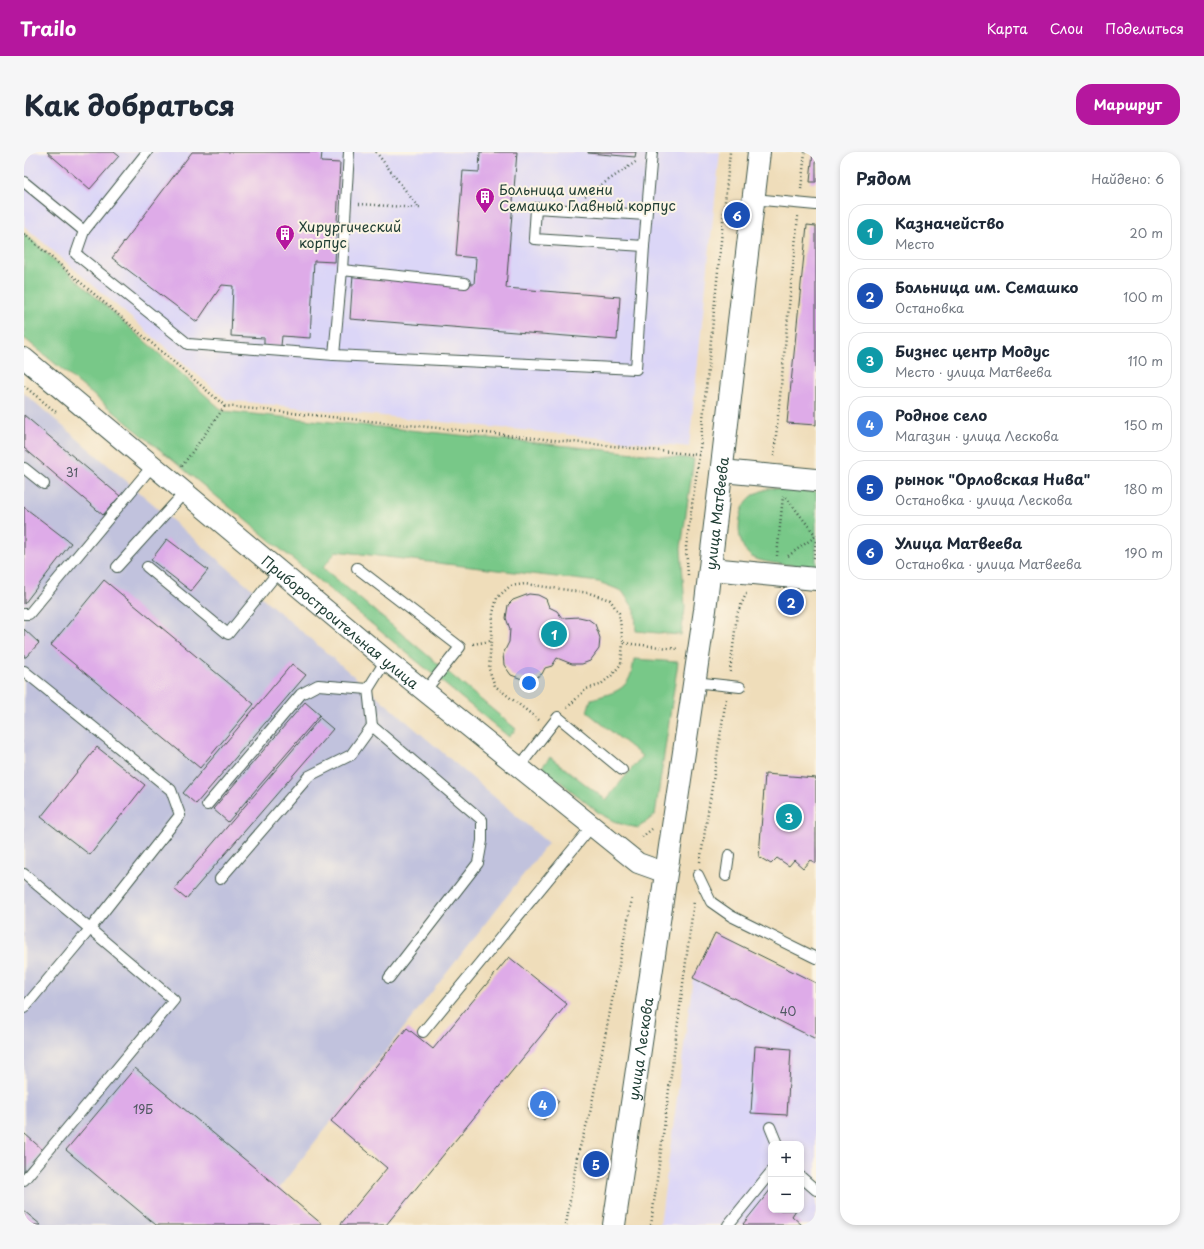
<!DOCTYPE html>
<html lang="ru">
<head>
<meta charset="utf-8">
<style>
	:root { --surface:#fff; --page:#f6f6f7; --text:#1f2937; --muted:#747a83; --line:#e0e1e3; --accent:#b5179e }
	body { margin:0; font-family:"Playpen Sans",sans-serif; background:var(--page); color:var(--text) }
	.controls { position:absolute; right:12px; bottom:12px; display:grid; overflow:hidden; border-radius:8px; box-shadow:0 2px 6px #0003 }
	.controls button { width:36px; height:36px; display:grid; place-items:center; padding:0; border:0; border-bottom:1px solid var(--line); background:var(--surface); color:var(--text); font:20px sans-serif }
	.you { position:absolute; left:505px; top:531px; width:14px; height:14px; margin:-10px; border:3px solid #fff; border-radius:50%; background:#1a73e8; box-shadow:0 0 0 6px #1a73e833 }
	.badge { display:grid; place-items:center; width:26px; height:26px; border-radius:50%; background:var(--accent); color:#fff; font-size:13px; font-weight:700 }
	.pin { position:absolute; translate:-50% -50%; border:2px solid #fff; box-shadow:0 1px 4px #0006 }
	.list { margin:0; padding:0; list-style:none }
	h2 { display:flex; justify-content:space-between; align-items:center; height:52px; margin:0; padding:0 16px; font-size:17px }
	h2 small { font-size:13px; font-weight:400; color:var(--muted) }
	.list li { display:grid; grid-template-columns:26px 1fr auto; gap:12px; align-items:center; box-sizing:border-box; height:56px; margin:0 8px 8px; padding:0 8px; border:1px solid var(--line); border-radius:16px }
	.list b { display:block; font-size:15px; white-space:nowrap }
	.list p { margin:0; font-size:13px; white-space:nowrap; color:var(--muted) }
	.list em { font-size:13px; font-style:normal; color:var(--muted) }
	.map { position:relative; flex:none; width:792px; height:1073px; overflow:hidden; border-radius:16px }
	header { display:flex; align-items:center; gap:24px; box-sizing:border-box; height:56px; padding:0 20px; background:var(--accent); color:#fff }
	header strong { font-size:19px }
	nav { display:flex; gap:22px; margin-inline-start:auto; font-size:14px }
	.intro { display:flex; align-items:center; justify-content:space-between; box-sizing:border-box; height:96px; padding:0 24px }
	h1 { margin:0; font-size:28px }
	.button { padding:10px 18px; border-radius:16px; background:var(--accent); color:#fff; font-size:14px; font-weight:700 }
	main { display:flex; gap:24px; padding:0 24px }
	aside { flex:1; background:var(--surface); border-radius:16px; box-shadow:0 2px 6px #0003 }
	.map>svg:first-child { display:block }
</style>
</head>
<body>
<header>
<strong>Trailo</strong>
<nav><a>Карта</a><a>Слои</a><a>Поделиться</a></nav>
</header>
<div class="intro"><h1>Как добраться</h1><a class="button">Маршрут</a></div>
<main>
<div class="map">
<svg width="792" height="1073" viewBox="0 0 792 1073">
	<rect width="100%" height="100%" fill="#fcf5e5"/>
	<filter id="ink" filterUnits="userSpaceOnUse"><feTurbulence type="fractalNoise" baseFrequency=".025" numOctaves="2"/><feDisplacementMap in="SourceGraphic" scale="8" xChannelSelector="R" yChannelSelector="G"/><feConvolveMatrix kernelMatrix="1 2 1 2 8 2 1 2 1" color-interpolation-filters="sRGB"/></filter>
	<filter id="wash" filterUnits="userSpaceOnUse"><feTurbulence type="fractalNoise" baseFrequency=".012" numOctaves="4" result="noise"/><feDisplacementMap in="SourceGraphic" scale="16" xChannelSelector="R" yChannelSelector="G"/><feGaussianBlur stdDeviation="0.9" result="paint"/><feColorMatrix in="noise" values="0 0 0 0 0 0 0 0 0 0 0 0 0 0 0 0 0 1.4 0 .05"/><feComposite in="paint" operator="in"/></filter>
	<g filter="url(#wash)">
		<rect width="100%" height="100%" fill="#efddba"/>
		<g fill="#dbd6f7" fill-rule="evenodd">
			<polygon points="0,0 696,0 665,295 203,248 0,74"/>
			<path d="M669 826 792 887V1073H636ZM747 992H777V1058H747Z"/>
		</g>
		<polygon fill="#c1c2dd" points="0,241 524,691 255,1036 299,1073 0,1073"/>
		<g fill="#78c888" stroke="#4c825e">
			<polygon points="0,81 199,259 670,307 657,396 661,456 657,483 612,479 611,458 598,439 575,430 312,399 299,416 492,577 485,585 0,186"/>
			<path d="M747 336 792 340V415C775 413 742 413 728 405 710 393 712 358 727 345 733 340 740 338 747 336Z"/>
			<path d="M610 507 654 510 631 663 614 676 593 671 575 661 518 615 526 605 582 648 618 604 563 560 567 547C594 540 607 537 610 507Z"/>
		</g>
		<g id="blocks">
			<g fill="#deabe8">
				<polygon points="23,0 90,0 95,4 66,37"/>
				<polygon points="168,0 298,0 297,10 316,11 311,110 290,109 286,186 258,184 257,194 240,193 240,186 207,184 209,134 198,133 173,170 88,106"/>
				<polygon points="456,0 493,0 482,136 596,145 593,188 326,167 329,122 450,132 452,106 432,104 439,19 455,20"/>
				<polygon points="564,0 612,0 611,5 564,1"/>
				<polygon points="789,0 792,0 792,30 786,30"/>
				<polygon points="783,73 792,74 792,273 763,271"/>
				<polygon points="0,263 96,344 79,363 0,296"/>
				<polygon points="0,355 47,391 0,452"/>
				<polygon points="143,387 184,418 167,439 127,408"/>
				<polygon points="80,428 230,552 176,616 27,493"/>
				<polygon points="505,442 514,443 522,447 525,455 533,459 538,466 555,465 564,467 571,472 576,486 575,497 566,509 558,512 548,512 533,506 528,514 521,516 518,522 509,527 498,527 487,523 480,513 479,502 485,490 486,477 482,466 484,453 489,448"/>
				<polygon points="0,477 15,491 2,505 0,505"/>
				<polygon points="268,512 282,523 172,652 159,641"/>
				<polygon points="281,550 296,563 204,670 189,657"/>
				<polygon points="296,566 309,577 162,747 150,737"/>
				<polygon points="73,595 121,633 66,703 17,665"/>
				<polygon points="741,622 792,626 792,711 786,708 779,716 770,708 765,714 753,706 747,712 735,705"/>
				<polygon points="691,781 792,831 792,887 669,826"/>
				<polygon points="485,805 543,852 362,1073 316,1073 363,1016 307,969 383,876 409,897"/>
				<polygon points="731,894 767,897 763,963 727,961"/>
				<polygon points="111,916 255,1036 299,1073 132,1073 42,998"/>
				<polygon points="518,936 535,949 520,968 504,956"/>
				<polygon points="0,982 1,982 19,998 0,1019"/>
				<polygon points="747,1037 747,1058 772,1058 768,1064 778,1073 720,1073 719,1072"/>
				<polygon points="0,1059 17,1073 0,1073"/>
			</g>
		</g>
	</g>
	<g filter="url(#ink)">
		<use href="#blocks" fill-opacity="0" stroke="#3e5548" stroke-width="1"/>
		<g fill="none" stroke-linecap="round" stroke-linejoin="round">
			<g stroke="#3e5548" stroke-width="12">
				<g id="lane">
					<polyline points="123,0 60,79 52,102 164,192 310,203 612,217 620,94"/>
					<polyline points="0,30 60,79"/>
					<polyline points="729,47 792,53"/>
					<polyline points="622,63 512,56 510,87 620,94 628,0"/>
					<polyline points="318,118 441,131"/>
					<polyline points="310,203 318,118 325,0"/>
					<polyline points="0,316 20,332"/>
					<polyline points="93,415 161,340"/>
					<polyline points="123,415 204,482 255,419"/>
					<polyline points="333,416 436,495 401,539"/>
					<polyline points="0,462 5,462 129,313"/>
					<polyline points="0,519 147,638 156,663 66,777 150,848 0,1028"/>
					<polyline points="670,530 716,535"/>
					<polyline points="348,574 458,668 458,689 454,711 365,826"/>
					<polyline points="495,615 534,565 598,618"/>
					<polyline points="183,653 277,542 294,533 344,537 362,508"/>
					<polyline points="0,722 66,777 0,856"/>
					<polyline points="674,723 687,750 707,764 792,806"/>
					<polyline points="702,724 705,703"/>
					<polyline points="196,727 285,624 327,603 348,574 344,537"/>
					<polyline points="399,880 568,674"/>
					<polyline points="746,975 753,992"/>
					<polyline points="777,1025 792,1038"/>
					<polyline points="704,1073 747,1020"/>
				</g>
			</g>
			<g stroke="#3e5548" stroke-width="22">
				<g id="street">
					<path id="s1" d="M0 206 362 508 614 711 642 721"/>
				</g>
			</g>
			<g stroke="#3e5548" stroke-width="24">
				<g id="secondary">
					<polyline points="698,319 792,328"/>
					<polyline points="687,417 792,427"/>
					<path id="s2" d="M590 1073 681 458 735 0"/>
				</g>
			</g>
			<g stroke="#3e5548" stroke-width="2.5" stroke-dasharray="1 3" stroke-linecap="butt">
				<polyline points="352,0 395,56"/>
				<polyline points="777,37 781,0"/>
				<polyline points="561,44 613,9"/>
				<polyline points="335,52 396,56"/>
				<polyline points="0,82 201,254 675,303"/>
				<polyline points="0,234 32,260"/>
				<polyline points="750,304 774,64"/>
				<polyline points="158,314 201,254"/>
				<polyline points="762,345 792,384"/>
				<polyline points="753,404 759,344"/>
				<polyline points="764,404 792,384"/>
				<polyline points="790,406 792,387"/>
				<polyline points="664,423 662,395 676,297 706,0"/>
				<polyline points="449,492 467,489"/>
				<polyline points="706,520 713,462 722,442 724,442"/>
				<polyline points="543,556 562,537 576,533 588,523 597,512 599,491"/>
				<polyline points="515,568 471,534 465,517 469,461 473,446 486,434 501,432 565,441 586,448 595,461 599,491 655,497"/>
				<polyline points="618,685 628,677"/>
				<polyline points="676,710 702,547"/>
				<polyline points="542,1073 553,1005 566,961 608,747"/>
				<polyline points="627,1073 670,749"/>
			</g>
			<use href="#lane" stroke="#fff" stroke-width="10"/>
			<use href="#street" stroke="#fff" stroke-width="20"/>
			<use href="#secondary" stroke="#fff" stroke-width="22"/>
		</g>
	</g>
	<defs>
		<g id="building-pin" transform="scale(1)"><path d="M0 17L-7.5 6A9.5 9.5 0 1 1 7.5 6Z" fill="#b5179e" stroke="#fcf5e5"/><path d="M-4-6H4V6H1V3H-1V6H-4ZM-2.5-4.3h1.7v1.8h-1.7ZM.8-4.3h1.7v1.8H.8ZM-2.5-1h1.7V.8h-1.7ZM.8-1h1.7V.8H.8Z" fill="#fff"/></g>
	</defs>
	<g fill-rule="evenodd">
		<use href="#building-pin" x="461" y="45"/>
		<use href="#building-pin" x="261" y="82"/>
	</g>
	<g text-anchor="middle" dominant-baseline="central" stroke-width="4" stroke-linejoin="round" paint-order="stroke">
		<g font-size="12" fill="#4f5861">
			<text x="48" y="320">31</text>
			<text x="764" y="859">40</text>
			<text x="119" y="957">19Б</text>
		</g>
		<g font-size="14" fill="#1f3d34" stroke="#fcf5e5" text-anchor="start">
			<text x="475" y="37">Больница имени<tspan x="475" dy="16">Семашко Главный корпус</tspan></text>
			<text x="275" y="74">Хирургический<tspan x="275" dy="16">корпус</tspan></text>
		</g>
		<g font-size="14" fill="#1f3d34" stroke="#fcf5e5">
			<text stroke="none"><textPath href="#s2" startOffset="719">улица Матвеева</textPath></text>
			<text stroke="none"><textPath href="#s1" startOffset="412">Приборостроительная улица</textPath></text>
			<text stroke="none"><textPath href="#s2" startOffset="178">улица Лескова</textPath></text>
		</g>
	</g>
</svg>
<div class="controls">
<button>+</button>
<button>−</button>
</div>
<div class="you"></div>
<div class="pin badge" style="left:530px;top:482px;background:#0f9aa8">1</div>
<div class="pin badge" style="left:767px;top:450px;background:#1a4fb4">2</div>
<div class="pin badge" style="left:765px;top:665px;background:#0f9aa8">3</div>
<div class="pin badge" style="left:519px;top:952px;background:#3f7fe0">4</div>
<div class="pin badge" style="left:572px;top:1012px;background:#1a4fb4">5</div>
<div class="pin badge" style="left:713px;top:63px;background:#1a4fb4">6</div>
</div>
<aside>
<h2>Рядом<small>Найдено: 6</small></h2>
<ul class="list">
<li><span class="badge" style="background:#0f9aa8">1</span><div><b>Казначейство</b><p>Место</p></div><em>20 m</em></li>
<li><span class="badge" style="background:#1a4fb4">2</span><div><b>Больница им. Семашко</b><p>Остановка</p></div><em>100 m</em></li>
<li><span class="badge" style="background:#0f9aa8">3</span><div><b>Бизнес центр Модус</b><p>Место · улица Матвеева</p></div><em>110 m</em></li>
<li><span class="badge" style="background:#3f7fe0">4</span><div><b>Родное село</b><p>Магазин · улица Лескова</p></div><em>150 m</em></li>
<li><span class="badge" style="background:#1a4fb4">5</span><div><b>рынок &quot;Орловская Нива&quot;</b><p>Остановка · улица Лескова</p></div><em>180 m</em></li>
<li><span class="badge" style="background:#1a4fb4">6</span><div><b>Улица Матвеева</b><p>Остановка · улица Матвеева</p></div><em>190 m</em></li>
</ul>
</aside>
</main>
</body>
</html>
